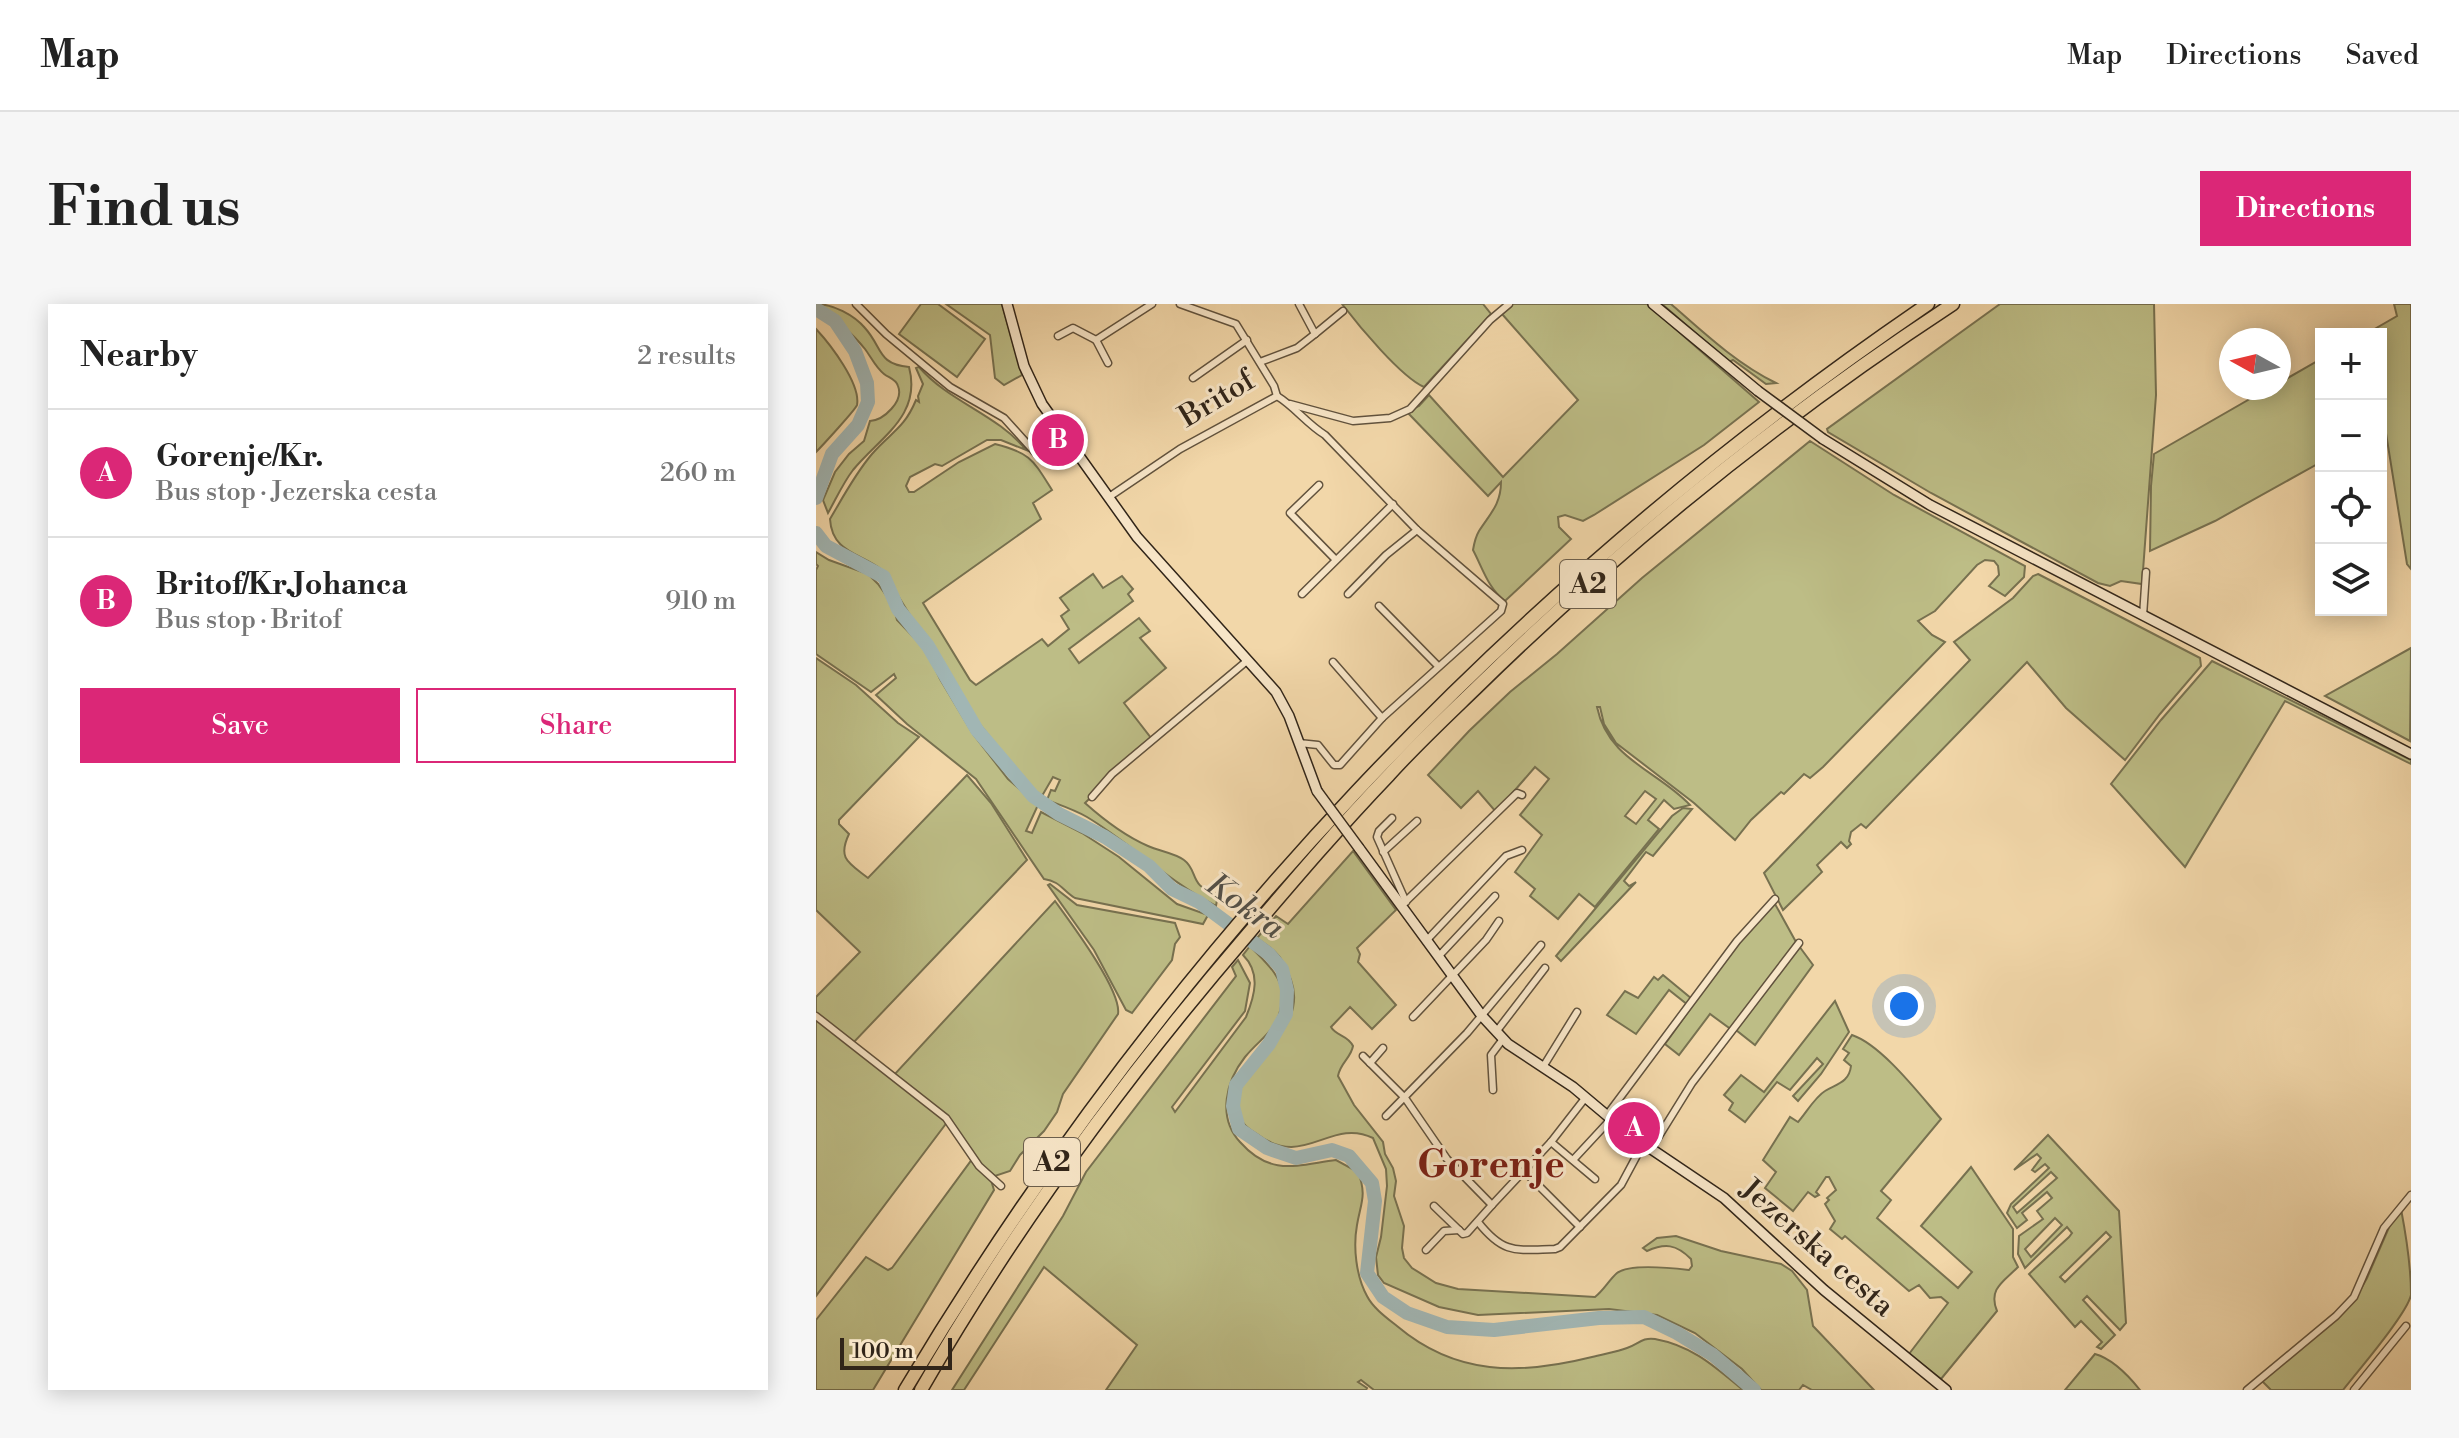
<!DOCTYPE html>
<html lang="en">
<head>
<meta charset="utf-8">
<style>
	:root { --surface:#fff; --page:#f6f6f6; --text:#222; --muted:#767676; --line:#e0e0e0; --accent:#db2777 }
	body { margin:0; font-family:"Libre Bodoni",serif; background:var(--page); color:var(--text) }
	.controls { position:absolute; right:24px; top:24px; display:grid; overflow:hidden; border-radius:0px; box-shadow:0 4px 20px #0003 }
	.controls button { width:72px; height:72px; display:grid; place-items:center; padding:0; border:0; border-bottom:2px solid var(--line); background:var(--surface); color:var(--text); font:40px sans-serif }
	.compass { position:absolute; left:1403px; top:24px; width:72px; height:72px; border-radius:50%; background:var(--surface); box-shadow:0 4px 20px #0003; rotate:278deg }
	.scale { position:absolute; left:24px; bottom:20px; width:112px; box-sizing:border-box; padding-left:8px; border:4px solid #312519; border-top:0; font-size:22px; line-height:28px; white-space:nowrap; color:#312519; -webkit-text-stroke:6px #f7e5c7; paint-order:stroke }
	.you { position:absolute; left:1088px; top:702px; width:28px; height:28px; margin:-20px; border:6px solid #fff; border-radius:50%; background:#1a73e8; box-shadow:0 0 0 12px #1a73e833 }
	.badge { display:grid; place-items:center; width:52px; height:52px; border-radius:50%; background:var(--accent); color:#fff; font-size:26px; font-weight:700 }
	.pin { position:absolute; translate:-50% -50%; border:4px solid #fff; box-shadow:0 2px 8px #0006 }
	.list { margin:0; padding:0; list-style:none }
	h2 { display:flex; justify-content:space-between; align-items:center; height:104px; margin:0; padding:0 32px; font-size:34px }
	h2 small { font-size:26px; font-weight:400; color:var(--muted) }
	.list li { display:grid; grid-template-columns:52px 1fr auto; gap:24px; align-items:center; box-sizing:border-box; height:128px; padding:0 32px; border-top:2px solid var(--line) }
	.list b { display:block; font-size:30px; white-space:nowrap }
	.list p { margin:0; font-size:26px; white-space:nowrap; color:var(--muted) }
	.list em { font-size:26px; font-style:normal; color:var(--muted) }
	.actions { display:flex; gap:16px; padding:24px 32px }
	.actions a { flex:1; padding:18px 0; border:2px solid var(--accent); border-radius:0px; text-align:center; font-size:28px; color:var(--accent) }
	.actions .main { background:var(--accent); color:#fff }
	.icon { flex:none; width:44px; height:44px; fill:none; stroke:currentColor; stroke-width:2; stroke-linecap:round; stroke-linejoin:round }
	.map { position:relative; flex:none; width:1595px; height:1086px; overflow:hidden; border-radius:0px }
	header { display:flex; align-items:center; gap:48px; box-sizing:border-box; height:112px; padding:0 40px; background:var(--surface); border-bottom:2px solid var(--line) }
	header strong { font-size:38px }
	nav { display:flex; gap:44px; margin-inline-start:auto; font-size:28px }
	.intro { display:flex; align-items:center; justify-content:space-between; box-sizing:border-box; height:192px; padding:0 48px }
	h1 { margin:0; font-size:56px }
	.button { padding:20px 36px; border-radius:0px; background:var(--accent); color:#fff; font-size:28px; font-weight:700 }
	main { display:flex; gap:48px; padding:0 48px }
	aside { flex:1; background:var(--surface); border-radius:0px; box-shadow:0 4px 20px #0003 }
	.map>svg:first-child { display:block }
</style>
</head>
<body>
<header>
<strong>Map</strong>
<nav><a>Map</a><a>Directions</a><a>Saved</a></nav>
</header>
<div class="intro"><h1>Find us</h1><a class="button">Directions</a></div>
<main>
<aside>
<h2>Nearby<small>2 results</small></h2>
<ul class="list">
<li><span class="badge">A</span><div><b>Gorenje/Kr.</b><p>Bus stop · Jezerska cesta</p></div><em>260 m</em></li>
<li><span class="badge">B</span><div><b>Britof/Kr.Johanca</b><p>Bus stop · Britof</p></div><em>910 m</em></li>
</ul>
<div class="actions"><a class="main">Save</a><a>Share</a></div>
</aside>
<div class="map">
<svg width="1595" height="1086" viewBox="0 0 1595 1086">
	<rect width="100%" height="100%" fill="#f2d7a9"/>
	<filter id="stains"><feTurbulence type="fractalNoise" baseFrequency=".0025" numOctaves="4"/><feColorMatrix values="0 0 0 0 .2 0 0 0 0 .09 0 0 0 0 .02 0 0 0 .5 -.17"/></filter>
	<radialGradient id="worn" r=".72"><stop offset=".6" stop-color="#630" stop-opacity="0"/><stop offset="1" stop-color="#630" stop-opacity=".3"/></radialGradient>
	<g fill="#bdbd86" stroke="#777150" stroke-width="2" fill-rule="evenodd">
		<path d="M0 0C17 0 38 11 49 24 67 44 61 60 93 63 106 112 64 133 37 166 27 179 20 195 12 209L7 196 19 168 33 150 48 137 54 117C68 116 88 97 82 82 80 75 73 74 68 70 60 64 55 53 49 45 35 27 19 15 0 4Z"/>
		<polygon points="105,0 122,0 169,35 141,73 83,30"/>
		<polygon points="130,0 186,0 206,71 188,81 179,74 174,31"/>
		<path d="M526 0H667L675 10 608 83C585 73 542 21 526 0Z"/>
		<path d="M696 0H831L943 98 888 141 778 211 767 217 749 211 742 213 743 223 755 235 689 297C672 284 667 265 657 246 658 240 660 232 663 227 674 210 685 200 685 178L672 192 592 109V107L603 102 613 91 687 173 762 96 686 10Z"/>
		<path d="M846 0H855C888 29 921 60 960 79L950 80 917 56 913 58Z"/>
		<polygon points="1184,0 1338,0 1340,91 1326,280 1305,277 1294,282 1282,279 1115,189 1012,128 1011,125"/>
		<polygon points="1578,0 1595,0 1595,265 1591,260 1569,123 1565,124 1565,30 1550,30 1581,12"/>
		<path d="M0 25C14 40 45 80 41 101 40 105 6 142 0 148Z"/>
		<polygon points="1505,55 1505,158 1399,217 1334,247 1335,182 1338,150 1453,84 1463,84 1463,79"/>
		<path d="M103 63C133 98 181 110 210 146L185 136H171L126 162 119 160 94 173 90 182 93 188H98L143 158 179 140C215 149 217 156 236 186L217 199 225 215 107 299 154 376 160 381 226 335 232 342 253 325 245 312 253 306 244 294 277 270 287 284 306 272 317 285 312 290 317 297 253 345 263 359 323 314 334 327 324 334 350 364 308 399 335 434 269 499C288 516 309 532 332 542 343 547 359 549 368 556 383 567 372 583 402 590L400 602C353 578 316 540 271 513 259 506 244 501 231 496L235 486 239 487 244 476 237 473 226 492 217 487 154 408 66 266C45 249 16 249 14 215 27 193 39 170 56 150 75 128 88 125 100 96L103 98 102 92 107 80 100 64Z"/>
		<path d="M994 137 1078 191 1209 262 1208 273 1189 292 1173 282 1183 271 1182 262 1178 257 1169 256 1161 261 1119 307 1102 317 1116 331 1129 338 1007 463 994 474 988 470 968 490 965 488 935 516 919 536 878 499 800 439 788 420 784 403H781C792 456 841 466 874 501L858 505 848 496 832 516 843 525 779 603 763 590 742 615 714 592 719 585 699 568 726 531 704 511 733 475 719 463 680 508 662 487 645 504 612 471 653 427 694 388 741 350 826 274ZM829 487 840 495 820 520 809 512Z"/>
		<path d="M0 248 13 256 52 270 62 280 77 301 81 316 111 347 124 375 157 430 192 475 222 501 210 527 216 529 225 508 266 529 303 553 361 600 392 611 387 620 259 594C247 587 244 577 228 575L160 475 91 420 60 391 80 374 78 370 55 388 0 350V266L2 262 0 260Z"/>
		<polygon points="1222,270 1384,354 1385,362 1344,410 1309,456 1250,404 1211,358 1050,524 1045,520 1035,528 1033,537 1035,540 1031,544 1025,538 1001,561 1006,568 967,606 948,569 1154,356 1138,338 1197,294 1217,272"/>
		<polygon points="1595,344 1594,437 1509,392"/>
		<path d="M0 354 40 381 82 419 103 433 23 516V520L33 530C21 555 33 559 52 574L151 471 175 499 211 556 38 738 0 710V693L44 648 0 606Z"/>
		<polygon points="1396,357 1595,456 1595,460 1469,397 1369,563 1295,480 1345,416"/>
		<polygon points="867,504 876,505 837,552 830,548 808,577 813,582 820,578 745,657 740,652 856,512"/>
		<path d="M537 547 580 606 541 644 544 650 542 658 580 701 556 725 534 703 515 723C520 732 532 731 537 742 535 754 524 759 522 772L538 801 567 838 569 850 577 864 580 877 578 892 588 922 586 944 588 954 596 964 620 979 642 985 779 993C788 986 793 976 801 969 814 959 856 964 873 966L876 962 875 955C860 940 849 939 831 947L827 944 841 934 860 932 905 947 965 960 976 967 991 986 997 1022 1058 1086H996L987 1081 983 1086H945L926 1065 879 1029 841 1011 793 1005 662 1011 623 1003 568 979 562 971 560 953 565 933 571 882 570 865 557 834C514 813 488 866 441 830 434 826 426 820 424 813 406 764 496 733 475 676 471 667 468 656 460 649 455 643 447 639 441 634L460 612 472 620Z"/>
		<polygon points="234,580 261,601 359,619 364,633 359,640 356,656 316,709 310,706 278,646 232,581"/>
		<path d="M239 597C255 619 306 687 302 710L247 790 241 808 228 827 204 851 194 867 179 872 163 859 132 814 77 772Z"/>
		<path d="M959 600 980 638 916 726 894 710 863 751 849 740C884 692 916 641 959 600Z"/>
		<path d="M434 642C447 656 467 672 466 692 465 726 447 731 429 753 410 777 401 813 424 838 455 873 481 861 520 856L542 868C551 891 545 898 541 921 537 943 540 972 551 992 557 1004 571 1014 581 1022 640 1072 704 1071 776 1053 787 1050 801 1048 811 1044 822 1040 827 1033 839 1035 877 1042 899 1063 927 1086H558L545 1076 542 1078 551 1084 550 1086H290L321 1041 228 963 148 1086H136L247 912 270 868 420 672 416 663 422 656 434 679 429 707 356 803 359 808 430 713C439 691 445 669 427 651Z"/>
		<polygon points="983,642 997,661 939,741 920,726"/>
		<polygon points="847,671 876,695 872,701 853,686 820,730 791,711 809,687 822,694 838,673 842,676"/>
		<polygon points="1019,697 1033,728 1005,770 982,797 977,792 1007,760 1001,754 974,786 961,778 929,818 913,806 917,799 908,791 925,771 948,788"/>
		<polygon points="0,714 132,817 0,992"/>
		<path d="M1036 731C1066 741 1104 791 1125 815L1065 887 1075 896 1061 914 1142 984 1156 968 1105 922 1155 863 1197 925V953L1202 963C1187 978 1172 985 1181 1007L1125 1075 1093 1050 1132 999 1125 993 1114 994 1103 981 1093 987 1029 932 1026 935 1014 925 1019 917 1009 900 1013 896 1011 894 1020 886 1013 873H1010L1000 888 1003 891 999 893 992 888 977 907 949 884 960 868 947 856 974 813 982 818C990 809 999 793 1009 787 1020 780 1033 779 1035 762L1028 756 1033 749 1027 745Z"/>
		<path d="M1232 831 1303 907 1310 1019 1304 1026 1271 992 1267 996 1299 1031 1285 1045 1281 1043 1286 1038 1265 1017 1259 1023 1213 970 1253 933 1256 929 1251 923 1209 964 1202 950 1203 932 1227 915 1221 907 1236 894 1231 888 1206 909 1211 916 1201 924 1191 909 1195 900 1233 864 1229 860 1219 868 1216 866 1225 854 1221 850 1198 866ZM1235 868 1241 874 1201 909 1197 903ZM1239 914 1246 921 1215 953 1209 945ZM1290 928 1295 933 1249 978 1244 973Z"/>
		<polygon points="157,854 175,876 178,886 57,1086 0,1086 0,1016 50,953 72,966 76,964"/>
		<path d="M1585 905C1590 931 1595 964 1595 991 1591 1010 1541 1068 1527 1086H1455L1446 1077 1538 997 1551 974 1574 921Z"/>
		<path d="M1279 1050C1297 1055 1312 1071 1324 1086H1249Z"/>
	</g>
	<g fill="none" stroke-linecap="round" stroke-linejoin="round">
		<g stroke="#a1b6b4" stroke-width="14">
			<polyline points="0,5 19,17 39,47 51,79 52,98 42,121 16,150 0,194"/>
			<polyline points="0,229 10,242 68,273 82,305 112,342 161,426 217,492 243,510 289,533 333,562 356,585 383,598 453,650 466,665 471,686 470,710 453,740 420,781 417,802 423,825 451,844 480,854 516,846 533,852 556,879 559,897 551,969 567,993 591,1009 631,1023 678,1026 783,1014 828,1013 861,1029 897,1051 938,1086"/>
		</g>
		<g stroke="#61523d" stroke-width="9">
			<g id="street">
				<polyline points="40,0 70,30 134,83 188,114 225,155 235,158 248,156 263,150"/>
				<polyline points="364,0 420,20 458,82 461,92"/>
				<polyline points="483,0 499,30 527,7"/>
				<polyline points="242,32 257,24 280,36"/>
				<polyline points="444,58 481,44 499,30"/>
				<polyline points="292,59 280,36 336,0"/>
				<polyline points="377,74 431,36"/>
				<path d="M461 92C479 103 491 120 509 131L601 226 687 300 685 307 566 414 524 461H518L502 441 483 439"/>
				<polyline points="474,100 537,117 574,114 594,105 674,16 693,0"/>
				<polyline points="503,181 474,209 519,255"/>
				<polyline points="293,193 364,145 461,92"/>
				<polyline points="486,290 577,200"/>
				<polyline points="532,290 570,251 601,226"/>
				<polyline points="563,302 622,362"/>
				<polyline points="1327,312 1330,268"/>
				<polyline points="517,358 566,414"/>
				<polyline points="276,493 296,470 432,356"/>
				<polyline points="576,514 563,527 561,533 590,598"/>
				<polyline points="567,548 601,517"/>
				<polyline points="585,602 701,489 706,491"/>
				<polyline points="610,637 690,552 706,546"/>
				<polyline points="622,653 679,592"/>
				<polyline points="0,712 130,814 163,862 185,882"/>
				<polyline points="597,713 670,636 683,617"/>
				<polyline points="680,728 729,664"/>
				<polyline points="547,752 589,794 631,855 676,901 735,838 770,793"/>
				<polyline points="554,759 567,744"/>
				<polyline points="727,763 761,708"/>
				<polyline points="677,786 675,751 687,735"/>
				<polyline points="791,811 921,637 959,595"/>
				<polyline points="570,812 651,729 725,641"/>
				<polyline points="735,838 779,875"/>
				<polyline points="835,845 876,779 983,639"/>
				<polyline points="757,856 795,815"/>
				<polyline points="708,867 764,923"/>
				<polyline points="618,902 647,930 651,929 676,901"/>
				<path d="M662 918C688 951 700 946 739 945L744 943 805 881 827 840"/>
				<polyline points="610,946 628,927 643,926"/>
				<polyline points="1431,1086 1520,1012 1538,993 1568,924 1595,891"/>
				<polyline points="1538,1086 1590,1022"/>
			</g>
		</g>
		<g stroke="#312519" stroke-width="12">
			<g id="secondary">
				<polyline points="191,0 208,62 226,100 321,233 460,388 473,412 501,487"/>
				<polyline points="837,0 942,87"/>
				<polyline points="1007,135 1114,201 1595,450"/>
				<polyline points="543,544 666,712 692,740 757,783 813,830 908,894 1008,986 1130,1086"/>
			</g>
		</g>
		<g stroke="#312519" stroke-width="15">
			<g id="highway">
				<path d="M89 1086C348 652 694 285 1112 0"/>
				<path d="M105 1086C198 924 310 772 432 630 478 576 524 522 573 471 600 441 630 413 659 385 805 242 966 112 1137 0"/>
			</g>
		</g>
		<use href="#street" stroke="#f7e5c7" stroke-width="6"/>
		<use href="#secondary" stroke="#f7e5c7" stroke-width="9"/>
		<use href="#highway" stroke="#f2d7a9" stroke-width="12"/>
		<g stroke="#312519" stroke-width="12" stroke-linecap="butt">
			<g id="secondary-bridge">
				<polyline points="942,87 1007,135"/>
				<polyline points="501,487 543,544"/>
			</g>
		</g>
		<use href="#secondary-bridge" stroke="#f7e5c7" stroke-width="9"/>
	</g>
	<g text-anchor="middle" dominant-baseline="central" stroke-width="6" stroke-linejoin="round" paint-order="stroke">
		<g fill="#f7e5c7" stroke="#6c5f4d" stroke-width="2">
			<rect x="744" y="256" width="56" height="48" rx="6"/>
			<rect x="208" y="834" width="56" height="48" rx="6"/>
		</g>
		<g font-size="28" font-weight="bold" fill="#312519">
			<text x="772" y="280">A2</text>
			<text x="236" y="858">A2</text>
		</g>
		<g font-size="30" fill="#312519" stroke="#f7e5c7">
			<text transform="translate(401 95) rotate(-31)">Britof</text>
			<text transform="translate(1001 944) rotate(41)">Jezerska cesta</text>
		</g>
		<g font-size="32" font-style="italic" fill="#535048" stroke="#f7e5c7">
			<text transform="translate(429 602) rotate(36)">Kokra</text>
		</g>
		<g font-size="38" font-weight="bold" fill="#7a1f14" stroke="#f7e5c7">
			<text x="675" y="861">Gorenje</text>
		</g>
	</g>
	<rect width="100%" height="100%" filter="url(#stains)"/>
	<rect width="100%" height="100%" fill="url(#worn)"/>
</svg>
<div class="controls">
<button>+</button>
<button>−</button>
<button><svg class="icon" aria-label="locate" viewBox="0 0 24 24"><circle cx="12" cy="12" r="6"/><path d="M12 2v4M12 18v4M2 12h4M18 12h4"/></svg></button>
<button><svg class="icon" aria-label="layers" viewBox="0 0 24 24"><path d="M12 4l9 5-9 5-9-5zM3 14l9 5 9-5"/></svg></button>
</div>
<svg class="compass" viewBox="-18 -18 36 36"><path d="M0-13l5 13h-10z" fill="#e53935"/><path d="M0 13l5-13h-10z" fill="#767676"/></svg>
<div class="scale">100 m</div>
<div class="you"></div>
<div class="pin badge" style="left:818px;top:824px">A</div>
<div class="pin badge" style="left:242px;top:136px">B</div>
</div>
</main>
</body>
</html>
